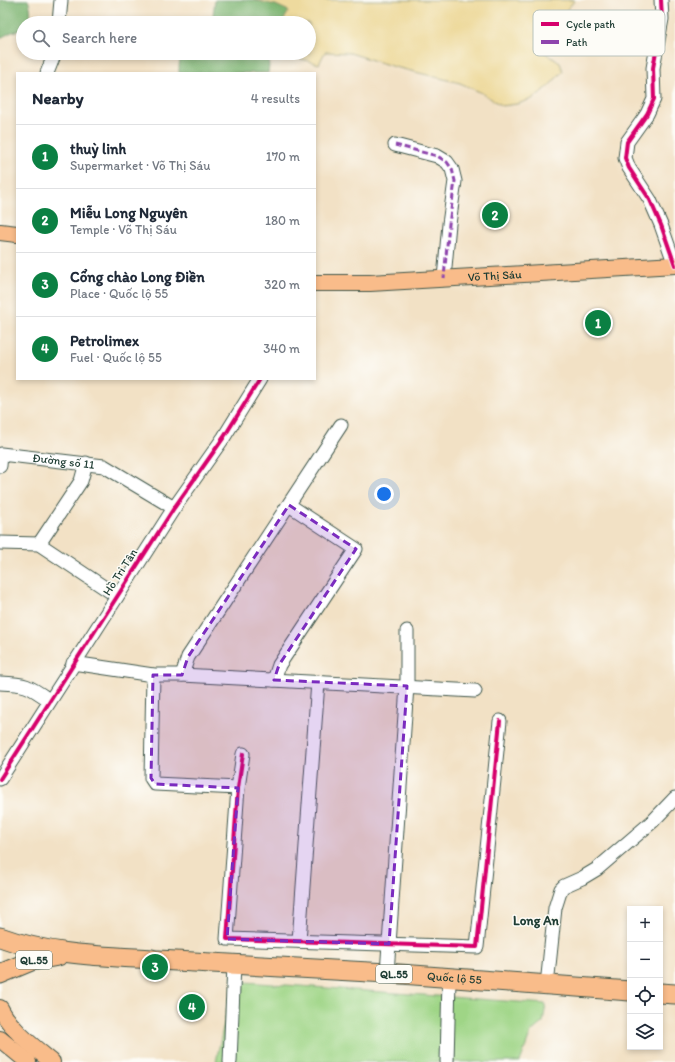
<!DOCTYPE html>
<html lang="en">
<head>
<meta charset="utf-8">
<style>
	:root { --surface:#fff; --page:#f6f6f7; --text:#1f2937; --muted:#747a83; --line:#e0e1e3; --accent:#0b8043 }
	body { margin:0; font-family:Itim,sans-serif; background:var(--page); color:var(--text) }
	.controls { position:absolute; right:12px; bottom:12px; display:grid; overflow:hidden; border-radius:0px; box-shadow:0 2px 6px #0003 }
	.controls button { width:36px; height:36px; display:grid; place-items:center; padding:0; border:0; border-bottom:1px solid var(--line); background:var(--surface); color:var(--text); font:20px sans-serif }
	.you { position:absolute; left:384px; top:494px; width:14px; height:14px; margin:-10px; border:3px solid #fff; border-radius:50%; background:#1a73e8; box-shadow:0 0 0 6px #1a73e833 }
	.badge { display:grid; place-items:center; width:26px; height:26px; border-radius:50%; background:var(--accent); color:#fff; font-size:13px; font-weight:700 }
	.pin { position:absolute; translate:-50% -50%; border:2px solid #fff; box-shadow:0 1px 4px #0006 }
	.list { margin:0; padding:0; list-style:none }
	h2 { display:flex; justify-content:space-between; align-items:center; height:52px; margin:0; padding:0 16px; font-size:17px }
	h2 small { font-size:13px; font-weight:400; color:var(--muted) }
	.list li { display:grid; grid-template-columns:26px 1fr auto; gap:12px; align-items:center; box-sizing:border-box; height:64px; padding:0 16px; border-top:1px solid var(--line) }
	.list b { display:block; font-size:15px; white-space:nowrap }
	.list p { margin:0; font-size:13px; white-space:nowrap; color:var(--muted) }
	.list em { font-size:13px; font-style:normal; color:var(--muted) }
	.icon { flex:none; width:22px; height:22px; fill:none; stroke:currentColor; stroke-width:2; stroke-linecap:round; stroke-linejoin:round }
	.map { position:relative; flex:none; width:675px; height:1062px; overflow:hidden }
	.search { position:absolute; background:var(--surface); box-shadow:0 2px 6px #0003; left:16px; top:16px; width:300px; height:44px; display:flex; align-items:center; gap:10px; box-sizing:border-box; padding:0 14px; border-radius:22px; color:var(--muted); font-size:15px }
	.panel { position:absolute; background:var(--surface); box-shadow:0 2px 6px #0003; left:16px; top:72px; width:300px; height:308px; border-radius:0px }
	.map>svg:first-child { display:block }
</style>
</head>
<body>
<div class="map">
<svg width="675" height="1062" viewBox="0 0 675 1062">
	<rect width="100%" height="100%" fill="#fdfcf7"/>
	<filter id="ink" filterUnits="userSpaceOnUse"><feTurbulence type="fractalNoise" baseFrequency=".025" numOctaves="2"/><feDisplacementMap in="SourceGraphic" scale="8" xChannelSelector="R" yChannelSelector="G"/><feConvolveMatrix kernelMatrix="1 2 1 2 8 2 1 2 1" color-interpolation-filters="sRGB"/></filter>
	<filter id="wash" filterUnits="userSpaceOnUse"><feTurbulence type="fractalNoise" baseFrequency=".012" numOctaves="4" result="noise"/><feDisplacementMap in="SourceGraphic" scale="16" xChannelSelector="R" yChannelSelector="G"/><feGaussianBlur stdDeviation="0.9" result="paint"/><feColorMatrix in="noise" values="0 0 0 0 0 0 0 0 0 0 0 0 0 0 0 0 0 1.4 0 .05"/><feComposite in="paint" operator="in"/></filter>
	<g filter="url(#wash)">
		<rect width="100%" height="100%" fill="#f2e1c5"/>
		<polygon fill="#9fd586" stroke="#5f895d" points="245,982 546,1004 543,1022 531,1032 520,1062 216,1062 229,999"/>
		<g fill="#7fb673" stroke="#4f7a54">
			<path d="M0 0H28C31 8 32 16 27 23H23L22 30 12 32 0 38Z"/>
			<polygon points="215,0 254,0 276,5 289,11 282,23 212,23"/>
			<path d="M184 53H267L269 66 268 73H179C179 66 179 58 184 53Z"/>
		</g>
		<polygon fill="#eeda9e" stroke="#868c69" points="254,0 575,0 562,15 543,30 538,38 544,52 560,63 563,71 547,88 532,99 517,104 502,106 482,93 460,83 395,67 350,53 325,52 319,64 280,53 309,53 309,23 282,23 289,11 276,5"/>
	</g>
	<g filter="url(#ink)">
		<g fill="none" stroke-linecap="round" stroke-linejoin="round">
			<g stroke="#3f564a" stroke-width="15">
				<g id="minor">
					<polyline points="661,0 662,19 653,68 654,99 647,114 627,142 625,158 629,168 650,200 661,225 675,265"/>
					<polyline points="59,23 61,0"/>
					<polyline points="47,73 55,53"/>
					<polyline points="395,145 437,156 447,162 452,169 455,181 449,224 444,278"/>
					<path id="s1" d="M0 466 1 454 104 466 174 508"/>
					<polyline points="0,543 39,544 117,596"/>
					<polyline points="39,544 81,481 86,463"/>
					<polyline points="73,663 153,675 182,675 475,691"/>
					<polyline points="153,675 151,778 155,784 238,788"/>
					<polyline points="182,675 188,657 341,425"/>
					<polyline points="274,680 279,665 356,549 289,505"/>
					<path d="M0 683C26 684 28 685 49 700"/>
					<polyline points="243,754 238,788 227,939 477,947 500,721"/>
					<polyline points="0,779 174,508 224,437 260,379"/>
					<polyline points="299,941 318,682"/>
					<polyline points="387,973 407,686 407,631"/>
					<polyline points="547,985 555,908 561,889 564,886 582,878 597,869 653,821 675,798"/>
					<polyline points="230,1062 234,964"/>
					<polyline points="447,1062 449,979"/>
				</g>
			</g>
			<g stroke="#3f564a" stroke-width="18">
				<g id="major">
					<polyline points="0,232 17,234"/>
					<path id="s2" d="M315 283H370L675 265"/>
					<path d="M0 1008C11 1030 33 1046 52 1062"/>
					<polyline points="0,1039 28,1062"/>
				</g>
			</g>
			<g stroke="#3f564a" stroke-width="21">
				<g id="highway">
					<path d="M0 937C49 955 101 956 152 959"/>
					<path id="s3" d="M158 960 387 973 630 991"/>
					<polyline points="0,974 31,961 58,956"/>
					<polyline points="660,993 675,994"/>
				</g>
			</g>
			<use href="#minor" stroke="#fff" stroke-width="13"/>
			<use href="#major" stroke="#f9bc8a" stroke-width="16"/>
			<use href="#highway" stroke="#f9bc8a" stroke-width="19"/>
			<polyline stroke="#8e44ad" stroke-width="3" stroke-dasharray="6 3" stroke-linecap="butt" points="395,145 437,156 447,162 452,169 455,181 449,224 444,278"/>
			<g stroke="#fdfcf7" stroke-width="6">
				<g id="cycleway">
					<polyline points="661,0 662,19 653,68 654,99 647,114 627,142 625,158 629,168 650,200 661,225 675,265"/>
					<polyline points="243,754 238,788 227,939 477,947 500,721"/>
					<polyline points="0,779 174,508 224,437 260,379"/>
				</g>
			</g>
			<use href="#cycleway" stroke="#d6006c" stroke-width="4"/>
		</g>
	</g>
	<path fill="#7b2cbf" fill-opacity="0.2" stroke="#7b2cbf" stroke-width="3" stroke-dasharray="8 5" stroke-linejoin="round" d="M289 505 356 549 279 665 274 680 407 686 389 944 227 939 238 788 155 784 151 778 153 675H182L188 657Z"/>
	<g text-anchor="middle" dominant-baseline="central" stroke-width="3" stroke-linejoin="round" paint-order="stroke">
		<g fill="#fdfcf7" stroke="#62766e" stroke-width="1">
			<rect x="16" y="951" width="36" height="18" rx="3"/>
			<rect x="376" y="965" width="36" height="18" rx="3"/>
		</g>
		<g font-size="11" font-weight="bold" fill="#1f3d34">
			<text x="34" y="960">QL.55</text>
			<text x="394" y="974">QL.55</text>
		</g>
		<g font-size="12" fill="#1f3d34" stroke="#fdfcf7">
			<text stroke="none"><textPath href="#s2" startOffset="180">Võ Thị Sáu</textPath></text>
			<text stroke="none"><textPath href="#s1" startOffset="75">Đường số 11</textPath></text>
			<text transform="translate(120 572) rotate(-57)">Hồ Tri Tân</text>
			<text stroke="none"><textPath href="#s3" startOffset="297">Quốc lộ 55</textPath></text>
		</g>
		<g font-size="13" font-weight="bold" fill="#1f3d34" stroke="#fdfcf7">
			<text x="536" y="920">Long An</text>
		</g>
	</g>
	<rect x="533" y="10" width="132" height="46" rx="6" fill="#fdfcf7" stroke="#bac3bc" stroke-width="1"/>
	<rect x="541" y="22" width="18" height="4" fill="#d6006c"/>
	<rect x="541" y="40" width="18" height="4" fill="#8e44ad"/>
	<g font-size="11" fill="#1f3d34">
		<text x="566" y="28">Cycle path</text>
		<text x="566" y="46">Path</text>
	</g>
</svg>
<div class="controls">
<button>+</button>
<button>−</button>
<button><svg class="icon" aria-label="locate" viewBox="0 0 24 24"><circle cx="12" cy="12" r="6"/><path d="M12 2v4M12 18v4M2 12h4M18 12h4"/></svg></button>
<button><svg class="icon" aria-label="layers" viewBox="0 0 24 24"><path d="M12 4l9 5-9 5-9-5zM3 14l9 5 9-5"/></svg></button>
</div>
<div class="you"></div>
<div class="pin badge" style="left:598px;top:323px">1</div>
<div class="pin badge" style="left:495px;top:215px">2</div>
<div class="pin badge" style="left:155px;top:967px">3</div>
<div class="pin badge" style="left:192px;top:1007px">4</div>
<div class="search"><svg class="icon" aria-label="search" viewBox="0 0 24 24"><circle cx="10" cy="10" r="6"/><path d="M15 15l6 6"/></svg>Search here</div>
<section class="panel">
<h2>Nearby<small>4 results</small></h2>
<ul class="list">
<li><span class="badge">1</span><div><b>thuỳ linh</b><p>Supermarket · Võ Thị Sáu</p></div><em>170 m</em></li>
<li><span class="badge">2</span><div><b>Miễu Long Nguyên</b><p>Temple · Võ Thị Sáu</p></div><em>180 m</em></li>
<li><span class="badge">3</span><div><b>Cổng chào Long Điền</b><p>Place · Quốc lộ 55</p></div><em>320 m</em></li>
<li><span class="badge">4</span><div><b>Petrolimex</b><p>Fuel · Quốc lộ 55</p></div><em>340 m</em></li>
</ul>
</section>
</div>
</body>
</html>
